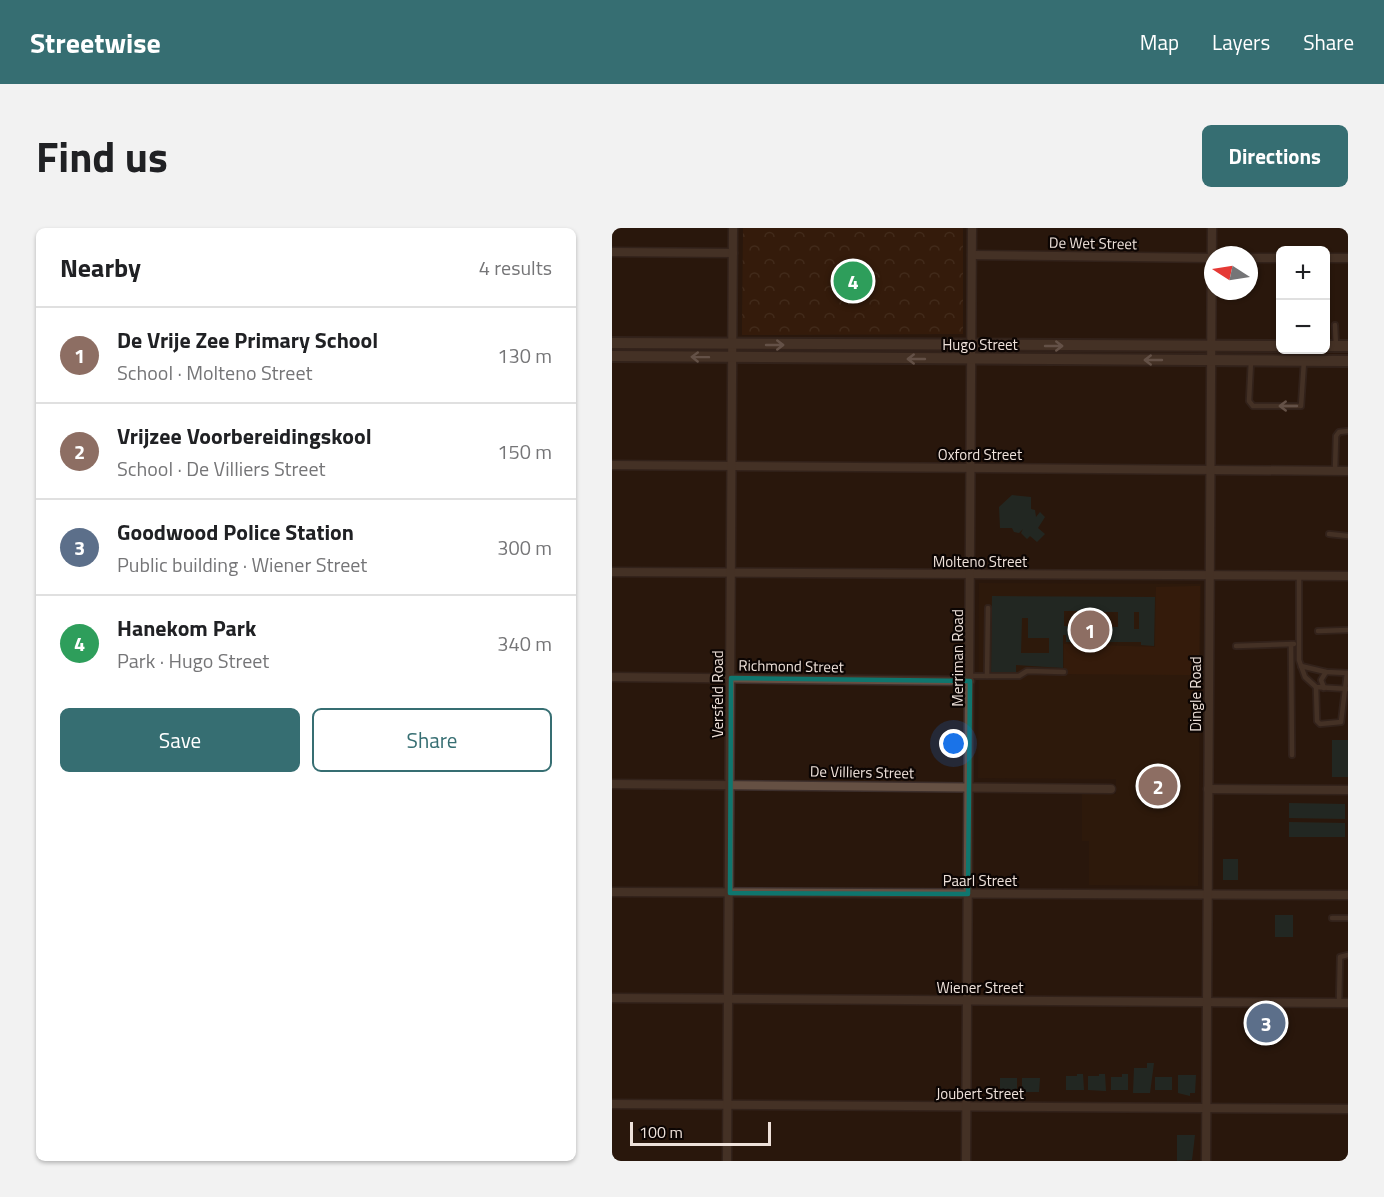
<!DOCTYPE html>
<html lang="en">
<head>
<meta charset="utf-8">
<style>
	:root { --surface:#fff; --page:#f2f2f2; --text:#202124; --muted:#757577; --line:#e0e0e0; --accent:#366e72 }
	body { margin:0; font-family:"Titillium Web",sans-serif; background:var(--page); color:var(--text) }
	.controls { position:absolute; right:18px; top:18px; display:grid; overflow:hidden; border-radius:9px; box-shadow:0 2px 4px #0004 }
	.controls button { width:54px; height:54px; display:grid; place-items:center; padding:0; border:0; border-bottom:2px solid var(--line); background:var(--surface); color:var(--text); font:30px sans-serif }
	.compass { position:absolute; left:592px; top:18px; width:54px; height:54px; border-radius:50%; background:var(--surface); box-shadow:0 2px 4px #0004; rotate:282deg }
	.scale { position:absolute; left:18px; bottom:15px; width:141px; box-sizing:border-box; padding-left:6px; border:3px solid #eee1da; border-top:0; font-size:16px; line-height:21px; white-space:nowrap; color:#eee1da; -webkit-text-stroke:4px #0c0503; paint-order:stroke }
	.you { position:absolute; left:342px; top:516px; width:21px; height:21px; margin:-15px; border:4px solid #fff; border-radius:50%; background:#1a73e8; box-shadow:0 0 0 9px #1a73e833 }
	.badge { display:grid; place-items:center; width:39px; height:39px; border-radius:50%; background:var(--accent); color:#fff; font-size:20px; font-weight:700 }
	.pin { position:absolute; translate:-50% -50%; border:3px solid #fff; box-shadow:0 2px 6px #0006 }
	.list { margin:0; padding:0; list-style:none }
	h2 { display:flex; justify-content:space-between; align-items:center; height:78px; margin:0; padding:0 24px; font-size:26px }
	h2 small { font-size:20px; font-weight:400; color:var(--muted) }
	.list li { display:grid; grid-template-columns:39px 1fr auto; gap:18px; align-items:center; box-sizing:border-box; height:96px; padding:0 24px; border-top:2px solid var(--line) }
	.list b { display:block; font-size:22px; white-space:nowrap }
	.list p { margin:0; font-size:20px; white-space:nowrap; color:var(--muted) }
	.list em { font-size:20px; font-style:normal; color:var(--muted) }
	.actions { display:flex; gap:12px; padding:18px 24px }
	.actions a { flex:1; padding:14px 0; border:2px solid var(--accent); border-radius:9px; text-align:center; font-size:21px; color:var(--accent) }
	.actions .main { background:var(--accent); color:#fff }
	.map { position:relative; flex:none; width:736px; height:933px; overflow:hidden; border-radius:9px }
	header { display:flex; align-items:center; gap:36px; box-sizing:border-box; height:84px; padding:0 30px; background:var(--accent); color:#fff }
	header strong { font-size:28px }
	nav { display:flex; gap:33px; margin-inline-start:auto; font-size:21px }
	.intro { display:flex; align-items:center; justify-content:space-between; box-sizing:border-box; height:144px; padding:0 36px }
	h1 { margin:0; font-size:42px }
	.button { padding:15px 27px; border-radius:9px; background:var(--accent); color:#fff; font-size:21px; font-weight:700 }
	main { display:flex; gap:36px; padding:0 36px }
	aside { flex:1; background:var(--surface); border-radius:9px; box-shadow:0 2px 4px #0004 }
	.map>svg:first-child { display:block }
</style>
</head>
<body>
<header>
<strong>Streetwise</strong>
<nav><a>Map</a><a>Layers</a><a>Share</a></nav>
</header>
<div class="intro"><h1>Find us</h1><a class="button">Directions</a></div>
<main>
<aside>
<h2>Nearby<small>4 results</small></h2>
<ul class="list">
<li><span class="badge" style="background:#8d6e63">1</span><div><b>De Vrije Zee Primary School</b><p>School · Molteno Street</p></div><em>130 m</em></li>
<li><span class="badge" style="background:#8d6e63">2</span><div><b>Vrijzee Voorbereidingskool</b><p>School · De Villiers Street</p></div><em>150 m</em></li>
<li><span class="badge" style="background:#5c6f8a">3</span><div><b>Goodwood Police Station</b><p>Public building · Wiener Street</p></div><em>300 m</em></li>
<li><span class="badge" style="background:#2e9e5b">4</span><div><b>Hanekom Park</b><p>Park · Hugo Street</p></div><em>340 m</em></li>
</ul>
<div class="actions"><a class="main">Save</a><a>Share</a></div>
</aside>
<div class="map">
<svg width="736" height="933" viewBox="0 0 736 933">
	<defs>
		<pattern id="park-crowns" width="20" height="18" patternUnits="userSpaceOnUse" patternTransform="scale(1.5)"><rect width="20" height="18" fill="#422109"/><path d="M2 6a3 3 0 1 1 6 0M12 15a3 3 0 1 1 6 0" fill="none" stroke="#5e412c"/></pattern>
	</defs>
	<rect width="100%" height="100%" fill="#29170c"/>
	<polygon fill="#321b0b" points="367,355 589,356 586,658 477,657 477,613 470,613 470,566 504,566 504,551 366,550"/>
	<polygon fill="url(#park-crowns)" points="131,0 351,0 351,106 130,107"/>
	<polygon fill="#422109" points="588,358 587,447 452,446 452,416 543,419 544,359"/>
	<g fill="#1a3b3c" fill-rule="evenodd">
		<polygon points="400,267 419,269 419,281 423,282 424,289 428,284 433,289 426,300 433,306 425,314 418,308 415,311 409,305 411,301 407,305 402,304 400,300 388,300 387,279"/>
		<path d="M380 368 543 369 542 418 529 417V414H454V407H451V440L404 437V444H379ZM452 383H471V399L452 398ZM487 384H506V399H487ZM522 384H527V401H522ZM410 390H416V410H437V425H409Z"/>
		<rect x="720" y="512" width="16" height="37"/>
		<polygon points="677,575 733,576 733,591 677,590"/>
		<polygon points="677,594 733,595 733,609 677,609"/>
		<rect x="611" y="631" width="15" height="21"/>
		<rect x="663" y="687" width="18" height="22"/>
		<polygon points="640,786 668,787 667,814 651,814 651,802 639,802"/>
		<polygon points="535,835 542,835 538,865 521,865 522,840 535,840"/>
		<polygon points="465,846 471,846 472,862 454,862 454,848 465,848"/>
		<polygon points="487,846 493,846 494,863 476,862 476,848 487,848"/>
		<polygon points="510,846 516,846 516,862 499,862 499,849 510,849"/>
		<polygon points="566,847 584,847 583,865 578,865 578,868 566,865"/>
		<rect x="543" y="849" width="17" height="13"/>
		<rect x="388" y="850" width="17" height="14"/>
		<polygon points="410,850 428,850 427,864 410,864"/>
		<polygon points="565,907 583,907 580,932 565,933"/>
	</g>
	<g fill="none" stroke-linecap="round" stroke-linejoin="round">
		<g stroke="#3d2f2c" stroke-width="8">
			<g id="service">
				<polyline points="723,97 724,118"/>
				<polyline points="639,133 637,173 641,178 689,178 692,133"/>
				<polyline points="723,243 724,208 727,204 736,203"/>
				<polyline points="717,306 736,308"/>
				<polyline points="687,347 687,432 693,449 704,459 736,461"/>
				<polyline points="706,403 736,402"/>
				<polyline points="679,416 680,527"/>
				<polyline points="624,418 682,416"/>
				<polyline points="689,438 714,444 736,445"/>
				<polyline points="358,448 407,448 415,443 452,444"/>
				<polyline points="375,448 376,380"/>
				<polyline points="704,459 705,493 708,496 729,494 735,445"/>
				<polyline points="712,460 709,452 714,444"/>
				<polyline points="720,690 736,690"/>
				<polyline points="727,775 728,729 736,727"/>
			</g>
		</g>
		<g stroke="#3d2f2c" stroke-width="11">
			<g id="minor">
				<polyline points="0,24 121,25"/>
				<polyline points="360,27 601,30"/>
				<polyline points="637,30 668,30"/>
				<polyline points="714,30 736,30"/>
				<polyline points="0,237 736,243"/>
				<polyline points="0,344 736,348"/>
				<polyline points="0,449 358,453"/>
				<polyline points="0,556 499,561"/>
				<polyline points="596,561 736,562"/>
				<polyline points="0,664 736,667"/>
				<polyline points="0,770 736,775"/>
				<polyline points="0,876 736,881"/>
				<polyline points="115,933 121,0"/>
				<polyline points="354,933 360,0"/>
				<polyline points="594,933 600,0"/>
			</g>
		</g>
		<g stroke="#3d2f2c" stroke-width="14">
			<g id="tertiary">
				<polyline points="0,115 668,118"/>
				<polyline points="714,118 736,118"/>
				<polyline points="0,128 736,133"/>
			</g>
		</g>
		<use href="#service" stroke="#655043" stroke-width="4.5"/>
		<use href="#minor" stroke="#655043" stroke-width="8"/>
		<use href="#tertiary" stroke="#655043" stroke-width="10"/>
	</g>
	<defs><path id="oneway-shaft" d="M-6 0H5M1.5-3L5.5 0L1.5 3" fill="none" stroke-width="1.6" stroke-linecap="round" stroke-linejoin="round" transform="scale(1.5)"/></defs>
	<g stroke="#aa988e">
		<use href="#oneway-shaft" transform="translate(163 117)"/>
		<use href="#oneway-shaft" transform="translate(442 118)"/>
		<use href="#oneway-shaft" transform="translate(88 129) rotate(-179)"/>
		<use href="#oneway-shaft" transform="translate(304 131) rotate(-180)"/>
		<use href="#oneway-shaft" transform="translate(541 132) rotate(-180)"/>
		<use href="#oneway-shaft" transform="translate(676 178) rotate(-180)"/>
	</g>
	<path d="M0 0H736V933H0ZM119 450 358 453 356 666 118 665Z" fill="#29170c" fill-opacity=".55" fill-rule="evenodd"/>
	<path fill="none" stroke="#0f766e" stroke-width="4.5" stroke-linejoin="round" d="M119 450 358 453 356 666 118 665Z"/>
	<g text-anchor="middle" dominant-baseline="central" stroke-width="4.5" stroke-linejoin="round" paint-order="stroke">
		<g font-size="15" fill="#eee1da" stroke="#0c0503">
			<text transform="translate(481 15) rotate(1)">De Wet Street</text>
			<text x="368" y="116">Hugo Street</text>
			<text x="368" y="226">Oxford Street</text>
			<text x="368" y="333">Molteno Street</text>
			<text transform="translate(345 430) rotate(-90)">Merriman Road</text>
			<text transform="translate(179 438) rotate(1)">Richmond Street</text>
			<text transform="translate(105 466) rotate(-90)">Versfeld Road</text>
			<text transform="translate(583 466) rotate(-90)">Dingle Road</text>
			<text transform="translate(250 544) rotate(1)">De Villiers Street</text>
			<text x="368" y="652">Paarl Street</text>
			<text x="368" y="759">Wiener Street</text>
			<text x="368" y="865">Joubert Street</text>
		</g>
	</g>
</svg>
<div class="controls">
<button>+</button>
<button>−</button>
</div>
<svg class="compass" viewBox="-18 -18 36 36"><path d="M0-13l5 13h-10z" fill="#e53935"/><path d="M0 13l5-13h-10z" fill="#757577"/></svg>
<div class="scale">100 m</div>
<div class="you"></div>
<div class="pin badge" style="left:478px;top:402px;background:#8d6e63">1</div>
<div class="pin badge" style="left:546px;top:558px;background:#8d6e63">2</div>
<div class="pin badge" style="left:654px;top:795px;background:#5c6f8a">3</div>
<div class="pin badge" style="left:241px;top:53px;background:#2e9e5b">4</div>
</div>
</main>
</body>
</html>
